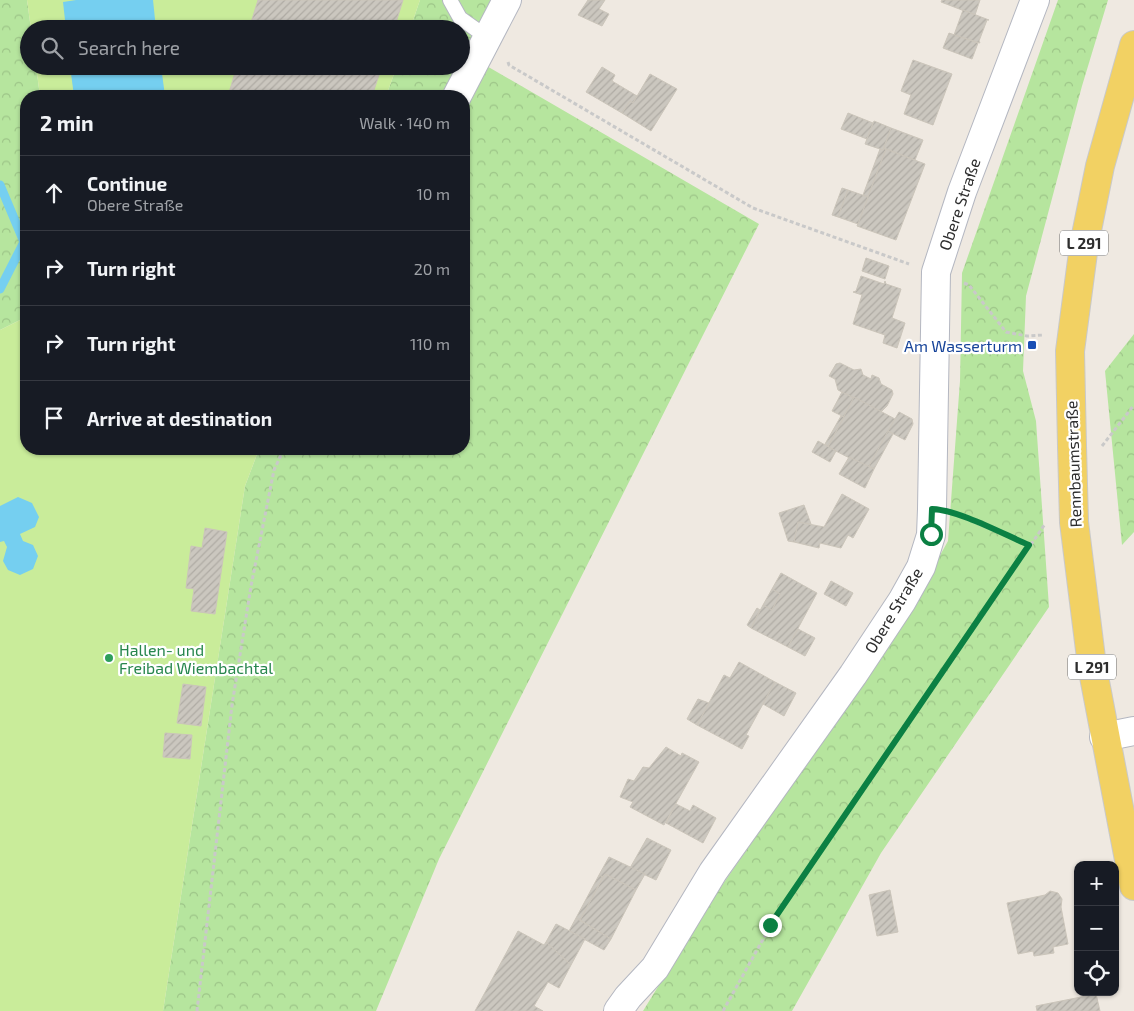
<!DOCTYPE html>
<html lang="en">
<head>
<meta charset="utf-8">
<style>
	:root { --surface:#171b24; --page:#242831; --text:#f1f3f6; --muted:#9ea1a6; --line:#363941 }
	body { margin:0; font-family:"Exo 2",sans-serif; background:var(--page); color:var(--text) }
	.controls { position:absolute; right:15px; bottom:15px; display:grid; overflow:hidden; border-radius:10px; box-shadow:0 1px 4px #0004 }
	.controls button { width:45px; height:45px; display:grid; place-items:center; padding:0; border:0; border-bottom:1px solid var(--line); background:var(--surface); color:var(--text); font:25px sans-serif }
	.stop { position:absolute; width:15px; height:15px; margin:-11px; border:4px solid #0b8043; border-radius:50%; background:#fff }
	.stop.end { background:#0b8043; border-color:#fff; box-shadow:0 1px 5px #0008 }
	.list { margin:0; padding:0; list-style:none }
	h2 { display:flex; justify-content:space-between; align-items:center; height:65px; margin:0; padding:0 20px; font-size:21px }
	h2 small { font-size:16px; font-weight:400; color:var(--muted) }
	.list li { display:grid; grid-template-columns:32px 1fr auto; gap:15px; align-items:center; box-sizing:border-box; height:75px; padding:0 20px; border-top:1px solid var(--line) }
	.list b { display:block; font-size:19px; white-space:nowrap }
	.list p { margin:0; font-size:16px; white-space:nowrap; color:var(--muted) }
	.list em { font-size:16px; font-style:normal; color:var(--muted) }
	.icon { flex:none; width:28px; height:28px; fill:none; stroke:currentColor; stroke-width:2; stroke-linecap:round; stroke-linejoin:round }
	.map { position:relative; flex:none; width:1134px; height:1011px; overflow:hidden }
	.search { position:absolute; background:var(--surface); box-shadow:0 1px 4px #0004; left:20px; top:20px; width:450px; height:55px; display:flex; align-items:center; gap:12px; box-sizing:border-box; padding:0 18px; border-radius:28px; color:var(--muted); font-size:19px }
	.panel { position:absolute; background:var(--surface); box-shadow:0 1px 4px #0004; left:20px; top:90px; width:450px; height:365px; border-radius:20px }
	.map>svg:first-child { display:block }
</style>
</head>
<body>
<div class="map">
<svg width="1134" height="1011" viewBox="0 0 1134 1011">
	<defs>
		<pattern id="forest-crowns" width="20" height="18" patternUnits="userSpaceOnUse" patternTransform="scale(1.25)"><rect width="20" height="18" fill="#b6e59e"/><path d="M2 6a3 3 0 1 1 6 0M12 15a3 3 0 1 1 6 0" fill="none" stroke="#9dc588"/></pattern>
		<pattern id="building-hatch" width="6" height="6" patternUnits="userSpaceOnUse" patternTransform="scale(1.25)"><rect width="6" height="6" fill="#cbc7bf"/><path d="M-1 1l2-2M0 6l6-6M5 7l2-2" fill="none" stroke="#afaba4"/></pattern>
	</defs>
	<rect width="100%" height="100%" fill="#efe9e1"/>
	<g fill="url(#forest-crowns)">
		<polygon points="0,0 27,0 31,29 29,29 29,66 36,66 40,96 26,96 26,317 0,330"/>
		<polygon points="420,0 494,0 466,54 759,224 439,859 376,1011 163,1011 245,486 259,449 464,449 464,96 386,96 397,66 461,66 461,29 410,29"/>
		<polygon points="1058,0 1108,0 1082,86 1026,296 1023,371 1036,421 1049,607 881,853 792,1011 643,1011 709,904 895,636 948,541 960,381 962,273"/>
		<polygon points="1134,334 1134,532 1122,545 1105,371"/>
	</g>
	<g fill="#c9ec9a">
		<polygon points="27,0 420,0 410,29 31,29"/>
		<polygon points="36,66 397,66 386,96 40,96"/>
		<polygon points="26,317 26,449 259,449 245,486 163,1011 0,1011 0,330"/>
	</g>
	<g fill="#75cff0">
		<polygon points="76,0 153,0 156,29 66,29 63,2"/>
		<polygon points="70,66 161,66 165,96 74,96"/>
		<polygon points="18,497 32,503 39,517 35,527 20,534 23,541 33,545 38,556 33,569 20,575 8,570 3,561 7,547 4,541 0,542 0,506"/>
	</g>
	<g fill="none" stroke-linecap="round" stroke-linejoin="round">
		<polyline stroke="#75cff0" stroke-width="9" points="0,185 24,242 0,289"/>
	</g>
	<g fill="url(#building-hatch)" stroke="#cbc5ba">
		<polygon points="258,0 403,0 394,29 249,29"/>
		<polygon points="588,0 605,0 599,9 609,14 602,26 578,15"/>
		<polygon points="942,0 980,0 975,15 941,2"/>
		<polygon points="963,10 989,20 987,20 979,41 980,43 954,35"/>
		<polygon points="949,33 978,43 972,59 943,48"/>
		<polygon points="913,60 952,74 933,125 904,114 911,95 901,91"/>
		<polygon points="237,66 382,66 372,96 228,96"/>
		<polygon points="602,67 615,75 612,81 637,96 633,103 630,101 622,113 586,92"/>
		<polygon points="650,74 677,89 651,131 622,113 630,101 633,103"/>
		<polygon points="848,113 873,123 867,139 841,129"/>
		<polygon points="874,121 891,128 883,150 865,144"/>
		<polygon points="891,128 923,140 915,160 884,148"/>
		<polygon points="884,148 886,149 868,197 863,195 880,149 883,150"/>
		<polygon points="886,149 925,164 896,240 857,226"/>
		<polygon points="842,188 848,190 838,217 832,215"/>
		<polygon points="848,190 868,197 858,224 838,217"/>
		<polygon points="866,258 889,266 885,279 862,271"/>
		<polygon points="861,276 884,284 885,281 886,284 901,289 892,318 905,323 897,348 883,343 885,335 853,324 862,295 853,292 856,291"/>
		<polygon points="840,363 854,370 861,369 863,375 871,379 872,375 879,378 881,384 892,390 893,394 887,406 881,412 838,390 835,379 829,376 836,364"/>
		<polygon points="842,392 854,398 844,417 832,411"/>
		<polygon points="854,397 895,419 869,468 828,447"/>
		<polygon points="899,412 912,419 913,424 905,440 888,431"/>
		<polygon points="841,416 844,417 828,446 825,444"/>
		<polygon points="888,431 893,434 874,469 869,466"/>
		<polygon points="818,441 836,451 830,462 812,452"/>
		<polygon points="849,457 874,469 865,488 839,474"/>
		<polygon points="842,494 869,509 853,538 848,535 841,548 820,543 819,548 794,542 798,522 824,527"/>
		<polygon points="804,505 811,524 798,522 794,542 788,541 779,513"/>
		<polygon points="205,528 227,532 215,614 191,611 194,589 186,588 191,546 202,548"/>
		<polygon points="781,573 817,593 788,647 751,628 763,605 772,610 780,594 772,589"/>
		<polygon points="831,581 853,593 846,606 824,594"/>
		<polygon points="772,589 780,594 772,610 763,605"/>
		<polygon points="757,608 760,610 751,628 747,625"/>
		<polygon points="798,629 815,638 805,656 788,647"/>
		<polygon points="739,662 775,682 746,735 749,736 742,749 697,725 724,675 730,678"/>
		<polygon points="775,682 796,693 784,716 763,704"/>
		<polygon points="183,684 206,687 201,726 177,723"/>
		<polygon points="698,699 709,703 697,725 687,719"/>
		<polygon points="165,733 192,735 190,759 163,757"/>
		<polygon points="666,747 681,756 682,753 699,762 664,825 630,807 633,802 620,797 628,779 634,781 643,767 649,768"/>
		<polygon points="676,804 690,811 693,805 716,818 703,843 666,823"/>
		<polygon points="647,838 671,850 656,880 630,868"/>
		<polygon points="609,857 645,874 636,890 605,874 603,877 599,875"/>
		<polygon points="605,874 636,890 611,939 580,920"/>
		<polygon points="599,875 603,877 580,920 576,918"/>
		<polygon points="890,890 898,932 877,936 869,895"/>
		<polygon points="1050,891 1058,893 1062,899 1061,907 1068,944 1053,947 1054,953 1034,956 1033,951 1018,954 1007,903 1045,895"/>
		<polygon points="576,918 611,939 604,950 569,931"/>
		<polygon points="556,924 585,939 571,965 546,942"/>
		<polygon points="518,931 544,945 546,942 571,965 559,988 548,982 534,1006 543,1011 475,1011"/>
		<polygon points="1096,994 1100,1011 1037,1011 1036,1006"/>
	</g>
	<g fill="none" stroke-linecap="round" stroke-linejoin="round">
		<g stroke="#b4b7c1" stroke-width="16">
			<polyline id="service" points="450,0 460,18 488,38"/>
		</g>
		<g stroke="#b4b7c1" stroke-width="30">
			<g id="minor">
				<polyline points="457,96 507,0"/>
				<polyline points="1104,737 1134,731"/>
				<polyline points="618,1011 628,997 655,968 713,872 853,675 902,601 921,567 931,535 932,509 936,272 962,192 1035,0"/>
			</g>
		</g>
		<g stroke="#c9c9c9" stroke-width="30">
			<g id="primary">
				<polyline points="1072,446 1070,351 1084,245 1100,166 1134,45"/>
				<polyline points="1074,522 1092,666 1134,886"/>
			</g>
		</g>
		<g stroke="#c9c9c9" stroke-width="3" stroke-dasharray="4 2.5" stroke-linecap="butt">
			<polyline points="508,62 509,65 753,208 909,264"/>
			<polyline points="964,283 969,285 1006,332 1027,336 1044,335"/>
			<polyline points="1102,446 1134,405"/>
			<polyline points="960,516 1029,545"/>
			<polyline points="197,1011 232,705 251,586 274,470 284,449"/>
			<polyline points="723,1011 771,925 1045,524"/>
		</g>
		<use href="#service" stroke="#fff" stroke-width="14"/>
		<use href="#minor" stroke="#fff" stroke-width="28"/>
		<use href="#primary" stroke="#f2d163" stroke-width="28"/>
		<g stroke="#c9c9c9" stroke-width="30" stroke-linecap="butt">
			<polyline id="primary-bridge" points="1072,446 1074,522"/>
		</g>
		<use href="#primary-bridge" stroke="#f2d163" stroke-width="28"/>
	</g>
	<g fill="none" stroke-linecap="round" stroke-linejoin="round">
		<path stroke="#0b8043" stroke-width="6" d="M770 925 1029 545C1003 534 959 510 932 509L931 534"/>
	</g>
	<rect fill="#1a4fb4" stroke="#fff" stroke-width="2" x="1027" y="340" width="10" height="10" rx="2.5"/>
	<circle fill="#2e9e5b" stroke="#fff" stroke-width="2" cx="109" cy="658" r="5"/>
	<g text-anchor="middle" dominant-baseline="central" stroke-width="4.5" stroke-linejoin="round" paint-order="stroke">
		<g fill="#fff" stroke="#6d6d6d" stroke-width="1">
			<rect x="1060" y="230.5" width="48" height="25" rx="4"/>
			<rect x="1068" y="654.5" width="48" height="25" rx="4"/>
		</g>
		<g font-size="15" font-weight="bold" fill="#2e2e2e">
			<text x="1084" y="243">L 291</text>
			<text x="1092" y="667">L 291</text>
		</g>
		<g font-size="16" fill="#2e2e2e" stroke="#fff">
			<text transform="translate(959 204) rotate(-71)">Obere Straße</text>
			<text transform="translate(1073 464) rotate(-92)">Rennbaumstraße</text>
			<text transform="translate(893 610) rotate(-59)">Obere Straße</text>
		</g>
		<g font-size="16" fill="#164399" stroke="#fff" text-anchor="end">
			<text x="1022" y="345">Am Wasserturm</text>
		</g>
		<g font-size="16" fill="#27864d" stroke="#fff" text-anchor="start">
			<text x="119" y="649">Hallen- und<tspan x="119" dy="18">Freibad Wiembachtal</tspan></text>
		</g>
	</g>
</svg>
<div class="controls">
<button>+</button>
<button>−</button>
<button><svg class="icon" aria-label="locate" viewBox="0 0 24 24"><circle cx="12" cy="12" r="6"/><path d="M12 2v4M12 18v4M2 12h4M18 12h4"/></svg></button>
</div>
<div class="stop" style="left:931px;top:534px"></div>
<div class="stop end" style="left:770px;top:925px"></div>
<div class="search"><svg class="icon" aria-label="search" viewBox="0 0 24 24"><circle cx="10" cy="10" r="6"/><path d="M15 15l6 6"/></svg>Search here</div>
<section class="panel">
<h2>2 min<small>Walk · 140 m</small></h2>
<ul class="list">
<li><svg class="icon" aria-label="ahead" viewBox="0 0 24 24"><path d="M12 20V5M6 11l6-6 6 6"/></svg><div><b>Continue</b><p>Obere Straße</p></div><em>10 m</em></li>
<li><svg class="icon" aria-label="right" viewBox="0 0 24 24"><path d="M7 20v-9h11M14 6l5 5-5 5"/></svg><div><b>Turn right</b></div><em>20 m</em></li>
<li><svg class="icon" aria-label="right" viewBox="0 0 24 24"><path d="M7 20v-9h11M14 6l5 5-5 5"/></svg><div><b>Turn right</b></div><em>110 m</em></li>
<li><svg class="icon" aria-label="arrive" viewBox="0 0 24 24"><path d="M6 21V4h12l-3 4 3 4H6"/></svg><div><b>Arrive at destination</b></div></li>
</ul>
</section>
</div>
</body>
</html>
